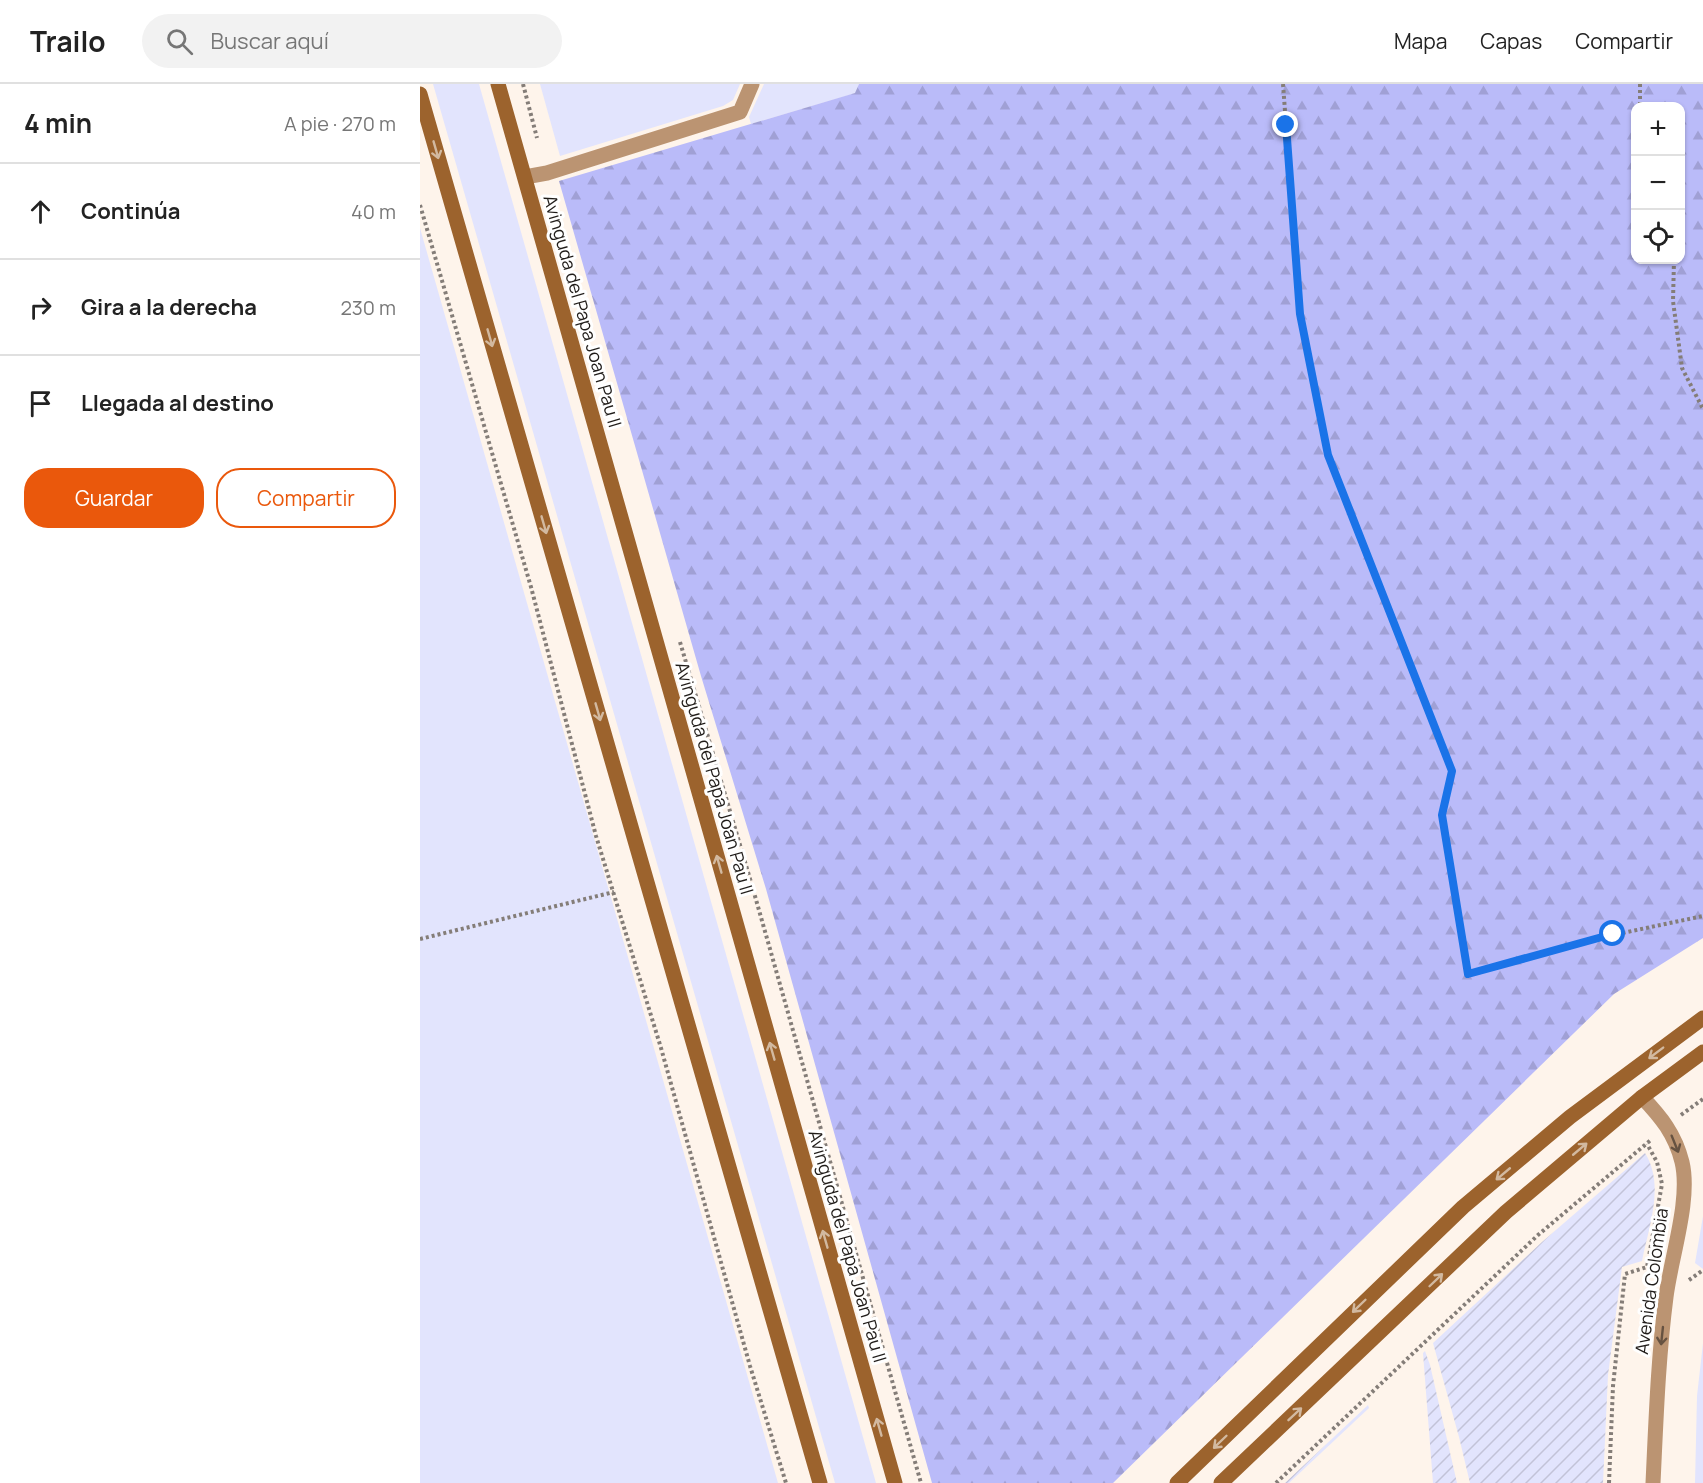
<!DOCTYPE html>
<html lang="es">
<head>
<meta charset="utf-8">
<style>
	:root { --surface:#fff; --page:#f2f2f2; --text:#222; --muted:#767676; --line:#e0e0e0; --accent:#ea580c }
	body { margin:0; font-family:Manrope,sans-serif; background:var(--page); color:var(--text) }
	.controls { position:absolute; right:18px; top:18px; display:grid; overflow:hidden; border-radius:12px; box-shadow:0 2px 4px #0004 }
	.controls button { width:54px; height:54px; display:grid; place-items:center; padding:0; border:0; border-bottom:2px solid var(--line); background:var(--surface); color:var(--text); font:30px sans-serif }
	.stop { position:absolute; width:18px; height:18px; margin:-14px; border:4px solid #1a73e8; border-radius:50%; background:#fff }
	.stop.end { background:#1a73e8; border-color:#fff; box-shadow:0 2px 6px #0008 }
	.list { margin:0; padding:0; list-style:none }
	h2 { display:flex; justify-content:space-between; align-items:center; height:78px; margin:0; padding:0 24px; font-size:26px }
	h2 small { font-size:20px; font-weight:400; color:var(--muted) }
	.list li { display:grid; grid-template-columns:39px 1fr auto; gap:18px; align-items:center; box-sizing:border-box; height:96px; padding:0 24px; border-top:2px solid var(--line) }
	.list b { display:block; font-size:22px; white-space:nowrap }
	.list em { font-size:20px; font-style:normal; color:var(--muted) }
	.actions { display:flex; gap:12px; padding:18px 24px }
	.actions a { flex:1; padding:14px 0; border:2px solid var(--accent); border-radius:24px; text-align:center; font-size:21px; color:var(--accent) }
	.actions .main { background:var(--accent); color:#fff }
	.icon { flex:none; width:33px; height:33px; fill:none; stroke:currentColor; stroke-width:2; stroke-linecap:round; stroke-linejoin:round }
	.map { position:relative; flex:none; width:1283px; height:1399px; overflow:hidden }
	header { display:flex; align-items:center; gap:36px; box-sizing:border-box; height:84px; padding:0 30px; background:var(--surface); border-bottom:2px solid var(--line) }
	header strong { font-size:28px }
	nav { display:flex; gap:33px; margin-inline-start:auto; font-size:21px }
	.search { width:420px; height:54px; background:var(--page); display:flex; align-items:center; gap:15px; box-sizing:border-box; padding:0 21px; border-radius:33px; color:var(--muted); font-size:22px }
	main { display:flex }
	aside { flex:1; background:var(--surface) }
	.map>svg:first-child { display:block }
</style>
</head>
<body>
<header>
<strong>Trailo</strong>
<div class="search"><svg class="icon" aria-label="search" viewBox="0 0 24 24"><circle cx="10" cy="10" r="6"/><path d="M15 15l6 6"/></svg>Buscar aquí</div>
<nav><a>Mapa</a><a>Capas</a><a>Compartir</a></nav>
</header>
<main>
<aside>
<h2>4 min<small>A pie · 270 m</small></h2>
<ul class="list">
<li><svg class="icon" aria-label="ahead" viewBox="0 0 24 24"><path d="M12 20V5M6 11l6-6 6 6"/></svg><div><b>Continúa</b></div><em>40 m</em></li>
<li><svg class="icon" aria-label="right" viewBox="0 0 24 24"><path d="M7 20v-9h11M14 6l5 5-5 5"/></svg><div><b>Gira a la derecha</b></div><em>230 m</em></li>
<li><svg class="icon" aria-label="arrive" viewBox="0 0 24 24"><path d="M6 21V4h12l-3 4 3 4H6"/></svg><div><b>Llegada al destino</b></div></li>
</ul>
<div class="actions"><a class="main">Guardar</a><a>Compartir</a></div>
</aside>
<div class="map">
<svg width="1283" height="1399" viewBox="0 0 1283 1399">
	<defs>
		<pattern id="forest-firs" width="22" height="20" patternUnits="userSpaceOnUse" patternTransform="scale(1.5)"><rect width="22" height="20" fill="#babbf9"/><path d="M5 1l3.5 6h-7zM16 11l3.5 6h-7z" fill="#a0a0d5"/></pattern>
		<pattern id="garden-furrows" width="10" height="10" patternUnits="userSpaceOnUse" patternTransform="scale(1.5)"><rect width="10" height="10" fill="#e2e4fd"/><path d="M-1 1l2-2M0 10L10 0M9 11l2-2" fill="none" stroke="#c2c3d8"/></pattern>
	</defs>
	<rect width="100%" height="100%" fill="#fef4eb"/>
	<g fill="#e2e4fd">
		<polygon points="13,0 59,0 456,1399 415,1399"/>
		<polygon points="120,0 320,0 313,16 303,22 140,72"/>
		<polygon points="344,0 439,0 436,9 331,40 329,33"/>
		<polygon points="0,144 358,1399 0,1399"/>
		<polygon points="1283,1132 1283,1185 1275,1179"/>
		<polygon points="1283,1259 1283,1399 1275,1399 1277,1312"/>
	</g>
	<path fill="url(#forest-firs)" fill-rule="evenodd" d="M439 0H1283V854L1194 910 693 1399H512L346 805 281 592 139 97 435 9ZM1260 22V176H1216V22Z"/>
	<g fill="url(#garden-furrows)">
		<path d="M1225 1069C1245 1101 1229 1142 1222 1177L1202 1183 1188 1291 1183 1399H1050L1039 1353 1013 1259 1122 1158Z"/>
		<polygon points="1005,1267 1010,1281 1037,1399 1013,1399 1003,1269"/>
		<polygon points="948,1321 949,1324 869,1399 865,1399"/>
	</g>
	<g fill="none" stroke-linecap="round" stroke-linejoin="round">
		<g stroke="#847d78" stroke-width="4" stroke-dasharray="3 3" stroke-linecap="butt">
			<polyline points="103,0 117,54"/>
			<polyline points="863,0 880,230 908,371 1032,687 1022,731 1048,890 1193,851 1283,832"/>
			<polyline points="1220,0 1220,22"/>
			<polyline points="0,121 111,503 176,752 241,964 330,1282 366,1399"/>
			<polyline points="1254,176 1253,217 1262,284 1283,325"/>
			<polyline points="260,558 333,805 501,1399"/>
			<polyline points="0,855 194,808"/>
			<polyline points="1261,1031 1283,1015"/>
			<polyline points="1269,1196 1283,1186"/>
			<polyline points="856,1399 1118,1151 1232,1055"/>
			<polyline points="1189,1399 1193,1302 1205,1190 1227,1183 1242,1100 1237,1078 1227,1060"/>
		</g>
		<polyline stroke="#bb9472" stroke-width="15" points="105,93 127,89 320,28 332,0"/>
		<path stroke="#bb9472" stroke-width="15" d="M1222 1013C1241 1033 1255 1050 1262 1078 1271 1116 1251 1173 1246 1213 1238 1275 1236 1337 1233 1399"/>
		<g stroke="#9c632d" stroke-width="15">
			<polyline points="78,0 475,1399"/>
			<polyline points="0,10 400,1399"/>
			<polyline points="757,1399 1043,1123 1150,1033 1283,934"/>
			<polyline points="801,1399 1086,1128 1222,1013 1283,968"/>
		</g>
	</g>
	<defs><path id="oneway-shaft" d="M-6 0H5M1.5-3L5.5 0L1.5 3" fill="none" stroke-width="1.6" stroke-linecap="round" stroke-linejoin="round" transform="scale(1.5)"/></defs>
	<g stroke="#d2b9a0">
		<use href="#oneway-shaft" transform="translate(16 66) rotate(74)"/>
		<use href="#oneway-shaft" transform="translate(70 254) rotate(74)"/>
		<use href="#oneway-shaft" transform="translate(124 441) rotate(74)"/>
		<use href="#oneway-shaft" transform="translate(178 628) rotate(74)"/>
		<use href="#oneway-shaft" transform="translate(299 780) rotate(-106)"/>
		<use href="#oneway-shaft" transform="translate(352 967) rotate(-106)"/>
		<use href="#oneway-shaft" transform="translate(1236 969) rotate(143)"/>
		<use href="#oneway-shaft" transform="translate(1160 1065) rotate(-40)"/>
		<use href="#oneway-shaft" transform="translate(1083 1090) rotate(140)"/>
		<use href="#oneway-shaft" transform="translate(405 1155) rotate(-106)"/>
		<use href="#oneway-shaft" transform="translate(1016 1196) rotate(-44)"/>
		<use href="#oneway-shaft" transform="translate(939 1222) rotate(136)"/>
		<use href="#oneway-shaft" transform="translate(875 1330) rotate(-43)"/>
		<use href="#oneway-shaft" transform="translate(459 1343) rotate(-106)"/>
		<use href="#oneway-shaft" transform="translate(800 1358) rotate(136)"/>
	</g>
	<g stroke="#665241">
		<use href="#oneway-shaft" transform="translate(1255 1060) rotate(68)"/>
		<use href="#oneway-shaft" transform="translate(1242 1252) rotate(96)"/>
	</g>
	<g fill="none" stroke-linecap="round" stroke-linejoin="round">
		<polyline stroke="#1a73e8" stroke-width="8" points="866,41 880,230 908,371 1032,687 1022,731 1048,890 1193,850"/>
	</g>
	<g text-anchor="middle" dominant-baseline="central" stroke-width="6" stroke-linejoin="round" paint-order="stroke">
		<g font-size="18" fill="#201c19" stroke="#fff">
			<text transform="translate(163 227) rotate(74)">Avinguda del Papa Joan Pau II</text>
			<text transform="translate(295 694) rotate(74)">Avinguda del Papa Joan Pau II</text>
			<text transform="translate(428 1162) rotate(74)">Avinguda del Papa Joan Pau II</text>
			<text transform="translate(1231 1197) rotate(-82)">Avenida Colombia</text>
		</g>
	</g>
</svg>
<div class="controls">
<button>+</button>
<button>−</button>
<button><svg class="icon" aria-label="locate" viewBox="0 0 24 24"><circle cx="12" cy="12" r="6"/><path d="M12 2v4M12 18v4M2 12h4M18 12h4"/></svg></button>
</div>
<div class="stop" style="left:1193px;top:850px"></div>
<div class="stop end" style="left:866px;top:41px"></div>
</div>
</main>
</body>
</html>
